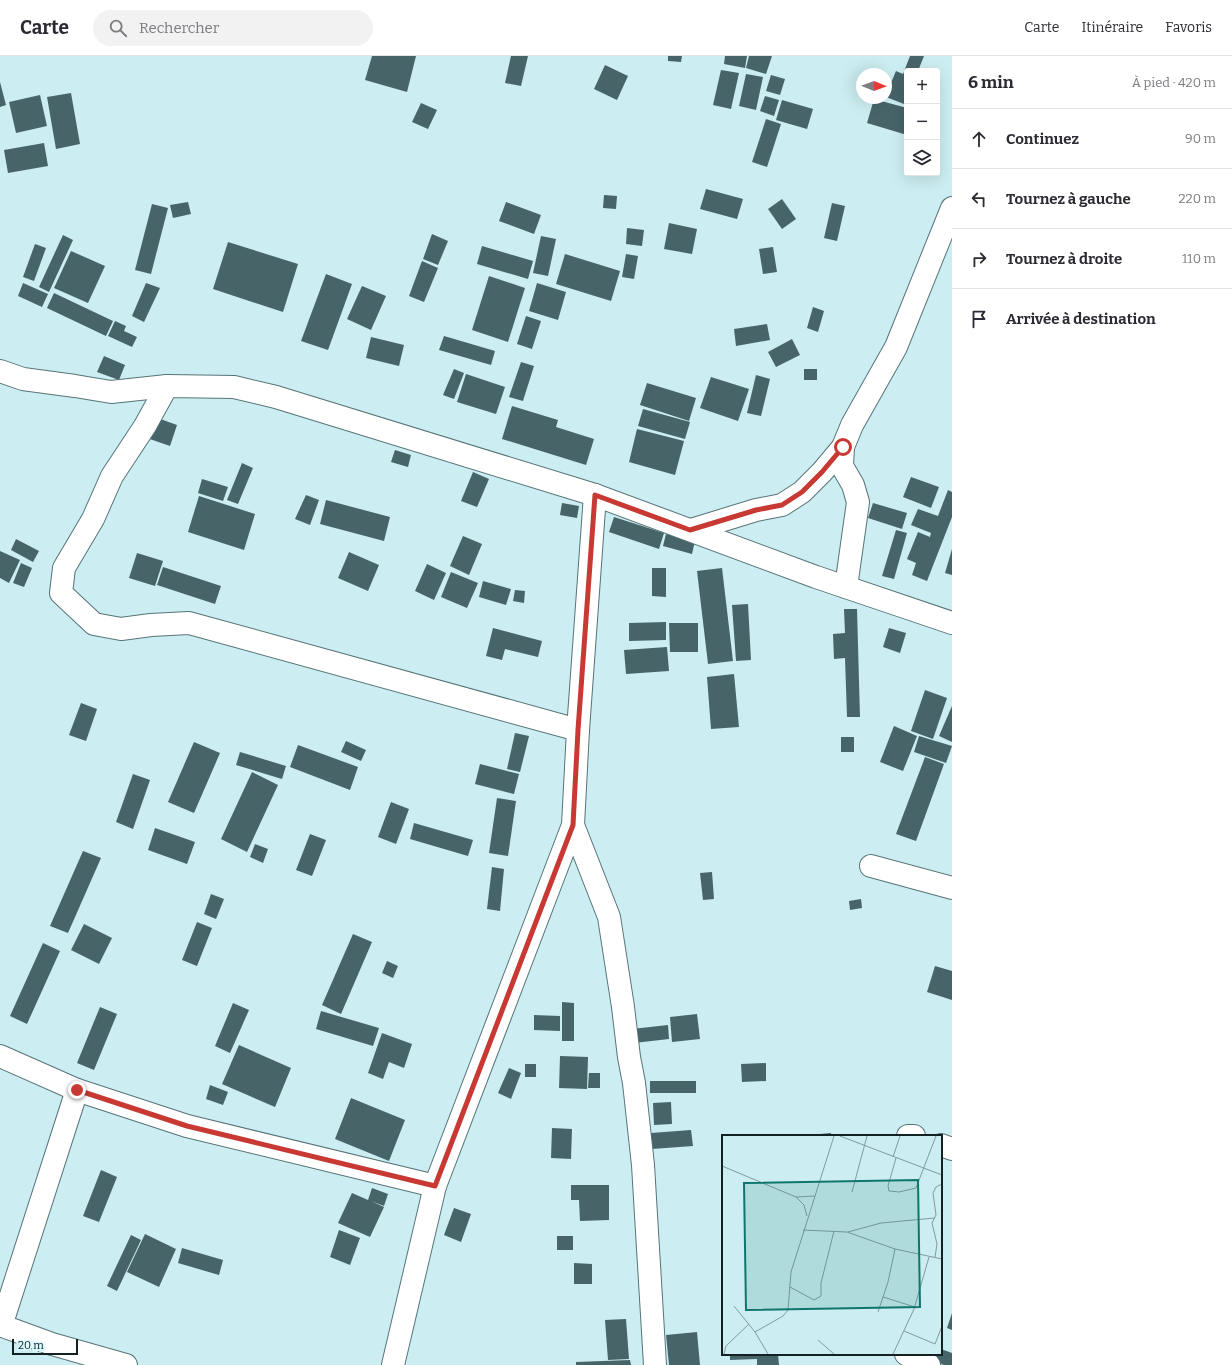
<!DOCTYPE html>
<html lang="fr">
<head>
<meta charset="utf-8">
<style>
	:root { --surface:#fff; --page:#f2f2f3; --text:#2b2b33; --muted:#7c7c81; --line:#e1e1e2 }
	body { margin:0; font-family:Bitter,serif; background:var(--page); color:var(--text) }
	.controls { position:absolute; right:12px; top:12px; display:grid; overflow:hidden; border-radius:4px; box-shadow:0 4px 16px #0002 }
	.controls button { width:36px; height:36px; display:grid; place-items:center; padding:0; border:0; border-bottom:1px solid var(--line); background:var(--surface); color:var(--text); font:20px sans-serif }
	.compass { position:absolute; left:856px; top:12px; width:36px; height:36px; border-radius:50%; background:var(--surface); box-shadow:0 4px 16px #0002; rotate:91deg }
	.scale { position:absolute; left:12px; bottom:10px; width:66px; box-sizing:border-box; padding-left:4px; border:2px solid #142122; border-top:0; font-size:11px; line-height:14px; white-space:nowrap; color:#142122; -webkit-text-stroke:3px #d9faff; paint-order:stroke }
	.stop { position:absolute; width:12px; height:12px; margin:-9px; border:3px solid #c73932; border-radius:50%; background:#fff }
	.stop.end { background:#c73932; border-color:#fff; box-shadow:0 1px 4px #0008 }
	.list { margin:0; padding:0; list-style:none }
	h2 { display:flex; justify-content:space-between; align-items:center; height:52px; margin:0; padding:0 16px; font-size:17px }
	h2 small { font-size:13px; font-weight:400; color:var(--muted) }
	.list li { display:grid; grid-template-columns:26px 1fr auto; gap:12px; align-items:center; box-sizing:border-box; height:60px; padding:0 16px; border-top:1px solid var(--line) }
	.list b { display:block; font-size:15px; white-space:nowrap }
	.list em { font-size:13px; font-style:normal; color:var(--muted) }
	.icon { flex:none; width:22px; height:22px; fill:none; stroke:currentColor; stroke-width:2; stroke-linecap:round; stroke-linejoin:round }
	.map { position:relative; flex:none; width:952px; height:1309px; overflow:hidden }
	header { display:flex; align-items:center; gap:24px; box-sizing:border-box; height:56px; padding:0 20px; background:var(--surface); border-bottom:1px solid var(--line) }
	header strong { font-size:19px }
	nav { display:flex; gap:22px; margin-inline-start:auto; font-size:14px }
	.search { width:280px; height:36px; background:var(--page); display:flex; align-items:center; gap:10px; box-sizing:border-box; padding:0 14px; border-radius:22px; color:var(--muted); font-size:15px }
	main { display:flex }
	aside { flex:1; background:var(--surface) }
	.map>svg:first-child { display:block }
</style>
</head>
<body>
<header>
<strong>Carte</strong>
<div class="search"><svg class="icon" aria-label="search" viewBox="0 0 24 24"><circle cx="10" cy="10" r="6"/><path d="M15 15l6 6"/></svg>Rechercher</div>
<nav><a>Carte</a><a>Itinéraire</a><a>Favoris</a></nav>
</header>
<main>
<div class="map">
<svg width="952" height="1309" viewBox="0 0 952 1309">
	<rect width="100%" height="100%" fill="#ccedf1"/>
	<g fill="#476469">
		<polygon points="372,0 416,0 407,36 365,24"/>
		<polygon points="511,0 528,0 521,30 505,27"/>
		<polygon points="668,0 682,0 681,6 668,5"/>
		<polygon points="725,0 747,0 745,12 724,8"/>
		<polygon points="749,0 772,0 766,18 746,12"/>
		<polygon points="910,0 924,0 918,15 907,15 907,41 904,48 886,41 886,39 896,15 903,18"/>
		<polygon points="605,9 628,20 617,44 594,33"/>
		<polygon points="721,14 739,17 731,53 713,49"/>
		<polygon points="746,18 763,21 756,54 739,50"/>
		<polygon points="771,19 785,23 780,39 766,35"/>
		<polygon points="0,26 6,49 0,51"/>
		<polygon points="71,37 80,88 56,93 47,41"/>
		<polygon points="40,39 47,70 16,77 9,46"/>
		<polygon points="765,40 779,44 774,60 760,55"/>
		<polygon points="874,43 907,52 907,79 867,67"/>
		<polygon points="782,44 813,53 807,73 776,64"/>
		<polygon points="421,47 437,54 428,73 412,66"/>
		<polygon points="766,63 781,68 767,111 752,106"/>
		<polygon points="44,87 48,110 8,117 4,94"/>
		<polygon points="706,133 743,143 737,163 700,153"/>
		<polygon points="604,139 617,140 616,153 603,152"/>
		<polygon points="782,143 796,163 782,173 768,153"/>
		<polygon points="188,146 191,158 173,162 170,149"/>
		<polygon points="506,146 541,159 534,178 499,165"/>
		<polygon points="832,147 845,150 837,185 824,182"/>
		<polygon points="152,148 168,152 151,218 135,214"/>
		<polygon points="669,167 697,173 692,198 664,193"/>
		<polygon points="627,172 644,174 642,190 626,188"/>
		<polygon points="432,178 448,185 438,209 423,203"/>
		<polygon points="63,179 73,184 49,236 39,231"/>
		<polygon points="541,180 556,183 548,220 533,217"/>
		<polygon points="228,186 298,208 283,256 213,233"/>
		<polygon points="35,188 46,192 34,225 23,221"/>
		<polygon points="482,190 533,205 528,223 477,208"/>
		<polygon points="773,191 777,216 763,218 759,193"/>
		<polygon points="71,195 105,210 88,247 54,232"/>
		<polygon points="565,198 620,215 611,245 556,228"/>
		<polygon points="626,198 638,200 634,223 622,221"/>
		<polygon points="422,205 438,212 424,246 409,240"/>
		<polygon points="326,218 352,228 328,294 301,285"/>
		<polygon points="489,220 525,232 508,286 472,274"/>
		<polygon points="23,227 48,238 42,251 18,240"/>
		<polygon points="146,227 160,232 144,266 132,260"/>
		<polygon points="537,227 566,236 558,264 529,255"/>
		<polygon points="362,230 386,240 371,274 347,263"/>
		<polygon points="54,237 113,265 106,280 47,252"/>
		<polygon points="813,251 824,255 818,276 807,272"/>
		<polygon points="526,260 541,265 532,293 517,288"/>
		<polygon points="115,265 126,270 124,275 137,281 132,291 108,280"/>
		<polygon points="767,268 770,284 736,290 734,273"/>
		<polygon points="444,280 495,295 491,309 439,294"/>
		<polygon points="371,281 404,289 399,310 366,302"/>
		<polygon points="792,283 800,299 776,311 768,296"/>
		<polygon points="104,300 125,309 119,324 97,316"/>
		<polygon points="521,306 534,310 523,345 509,341"/>
		<polygon points="454,313 464,317 454,343 443,339"/>
		<rect x="804" y="313" width="13" height="11"/>
		<polygon points="466,318 505,331 496,358 457,346"/>
		<polygon points="756,319 770,323 761,360 747,357"/>
		<polygon points="711,321 749,333 738,365 700,352"/>
		<polygon points="647,327 696,342 689,365 640,349"/>
		<polygon points="512,350 558,364 556,371 594,383 586,409 502,383"/>
		<polygon points="643,353 690,366 685,383 638,370"/>
		<polygon points="152,360 177,369 170,390 144,381"/>
		<polygon points="637,373 684,385 675,419 629,406"/>
		<polygon points="395,394 411,399 408,411 391,406"/>
		<polygon points="242,407 253,412 238,448 227,444"/>
		<polygon points="473,416 489,423 477,451 461,445"/>
		<polygon points="911,421 939,431 931,452 903,441"/>
		<polygon points="202,423 228,431 223,445 198,437"/>
		<polygon points="948,434 952,436 952,461 927,525 912,519 916,507 907,503 918,476 930,481 931,477 911,469 918,453 938,460"/>
		<polygon points="306,439 319,444 310,469 295,463"/>
		<polygon points="199,440 255,458 244,494 188,476"/>
		<polygon points="326,444 390,461 384,485 320,468"/>
		<polygon points="562,447 579,450 577,462 560,459"/>
		<polygon points="873,447 907,457 902,473 868,462"/>
		<polygon points="614,461 664,477 659,493 609,476"/>
		<polygon points="896,474 907,477 894,523 882,520"/>
		<polygon points="666,478 695,485 692,498 663,490"/>
		<polygon points="463,480 482,488 469,519 450,510"/>
		<polygon points="16,483 39,495 33,506 11,494"/>
		<polygon points="952,493 952,519 945,517"/>
		<polygon points="0,495 20,504 9,527 0,522"/>
		<polygon points="349,496 379,509 368,535 338,522"/>
		<polygon points="137,497 163,505 155,530 129,522"/>
		<polygon points="21,507 32,512 24,531 13,527"/>
		<polygon points="427,508 446,517 434,544 415,535"/>
		<polygon points="163,511 221,530 215,548 157,529"/>
		<polygon points="652,512 666,512 666,541 652,540"/>
		<polygon points="722,512 733,605 708,608 697,515"/>
		<polygon points="451,516 478,527 467,552 441,541"/>
		<polygon points="483,525 511,533 506,549 479,541"/>
		<polygon points="515,534 525,535 524,547 513,545"/>
		<polygon points="748,548 751,604 736,605 732,549"/>
		<polygon points="844,553 857,553 860,661 847,661 845,602 834,603 833,578 845,577"/>
		<polygon points="666,566 666,584 629,585 629,567"/>
		<polygon points="669,567 698,567 698,596 670,596"/>
		<polygon points="493,572 542,585 538,601 505,593 502,604 486,600"/>
		<polygon points="889,572 906,577 900,597 883,591"/>
		<polygon points="667,591 669,615 626,618 624,594"/>
		<polygon points="734,618 739,671 711,673 707,621"/>
		<polygon points="925,634 947,642 933,683 911,675"/>
		<polygon points="81,647 97,653 86,685 69,679"/>
		<polygon points="952,650 952,686 939,680"/>
		<polygon points="894,670 917,680 903,715 880,706"/>
		<polygon points="515,677 529,680 520,716 507,713"/>
		<polygon points="919,680 952,690 946,707 914,696"/>
		<rect x="841" y="681" width="13" height="15"/>
		<polygon points="346,685 366,694 361,705 341,696"/>
		<polygon points="194,686 220,697 194,757 168,746"/>
		<polygon points="298,689 358,711 350,734 290,711"/>
		<polygon points="240,696 286,710 282,723 236,709"/>
		<polygon points="925,701 944,708 916,785 896,778"/>
		<polygon points="480,708 519,718 514,738 475,728"/>
		<polygon points="252,716 278,729 247,796 221,783"/>
		<polygon points="133,718 150,724 133,773 116,766"/>
		<polygon points="497,742 516,745 508,800 489,797"/>
		<polygon points="391,746 409,753 396,788 378,781"/>
		<polygon points="414,767 473,784 468,800 410,783"/>
		<polygon points="155,772 195,786 187,808 148,794"/>
		<polygon points="310,778 326,784 312,820 296,814"/>
		<polygon points="255,788 268,793 263,807 250,801"/>
		<polygon points="83,795 101,802 68,877 50,870"/>
		<polygon points="492,811 504,813 500,855 487,853"/>
		<polygon points="712,816 714,843 703,844 700,817"/>
		<polygon points="211,838 224,843 216,863 204,858"/>
		<polygon points="861,843 862,852 850,854 849,845"/>
		<polygon points="197,866 212,872 197,910 182,904"/>
		<polygon points="84,868 112,882 99,908 71,894"/>
		<polygon points="353,878 372,886 341,958 322,949"/>
		<polygon points="43,887 60,895 27,968 10,960"/>
		<polygon points="387,905 398,910 393,922 382,917"/>
		<polygon points="935,910 952,915 952,944 927,936"/>
		<polygon points="562,946 574,947 574,985 562,985"/>
		<polygon points="233,947 249,954 230,997 215,990"/>
		<polygon points="100,951 117,958 94,1014 77,1007"/>
		<polygon points="321,955 379,972 373,990 316,973"/>
		<polygon points="697,958 700,983 672,986 670,961"/>
		<polygon points="534,959 560,960 560,975 534,974"/>
		<polygon points="668,969 669,983 634,987 632,973"/>
		<polygon points="382,977 412,988 404,1012 389,1006 383,1023 368,1017"/>
		<polygon points="239,989 291,1012 275,1051 222,1028"/>
		<polygon points="560,1000 588,1001 587,1033 559,1032"/>
		<polygon points="766,1007 766,1025 742,1026 741,1008"/>
		<rect x="525" y="1008" width="11" height="13"/>
		<polygon points="509,1012 521,1017 511,1043 498,1037"/>
		<polygon points="589,1017 600,1017 600,1032 588,1032"/>
		<rect x="650" y="1025" width="46" height="12"/>
		<polygon points="210,1029 228,1036 223,1049 206,1043"/>
		<polygon points="351,1042 405,1064 389,1105 335,1083"/>
		<polygon points="671,1046 672,1068 654,1069 653,1047"/>
		<polygon points="552,1072 572,1073 571,1103 551,1102"/>
		<polygon points="691,1074 693,1090 652,1093 651,1077"/>
		<polygon points="831,1077 831,1080 809,1080 809,1079"/>
		<polygon points="101,1114 117,1121 99,1166 83,1160"/>
		<polygon points="571,1129 609,1129 609,1164 580,1165 579,1144 571,1144"/>
		<polygon points="372,1132 388,1138 384,1150 371,1145 384,1151 370,1181 338,1167 352,1137 368,1144"/>
		<polygon points="454,1152 471,1158 461,1186 444,1179"/>
		<polygon points="339,1174 360,1182 350,1209 330,1201"/>
		<polygon points="145,1178 176,1193 159,1231 127,1216"/>
		<polygon points="131,1179 141,1184 117,1235 107,1230"/>
		<rect x="557" y="1180" width="16" height="14"/>
		<polygon points="182,1192 223,1204 219,1219 178,1207"/>
		<polygon points="574,1207 592,1208 592,1228 574,1228"/>
		<polygon points="952,1257 952,1274 947,1272"/>
		<polygon points="626,1263 629,1303 608,1304 605,1264"/>
		<polygon points="697,1276 700,1309 669,1309 666,1279"/>
		<polygon points="941,1293 952,1297 952,1309 944,1309 918,1299 918,1298 941,1298"/>
		<polygon points="730,1298 778,1298 779,1309 757,1309 757,1303 730,1304"/>
		<polygon points="630,1304 631,1309 576,1309 576,1306"/>
	</g>
	<g fill="none" stroke-linecap="round" stroke-linejoin="round">
		<g stroke="#567478" stroke-width="24">
			<g id="minor">
				<polyline points="0,315 23,323 75,330 111,336 167,330 234,331 276,341 595,439 816,521 952,567"/>
				<polyline points="167,330 145,370 112,420 93,463 64,512 61,537 94,568 121,573 151,569 189,567 578,674"/>
				<polyline points="691,474 756,454 782,449 802,436 822,416 843,391"/>
				<polyline points="846,531 858,446 853,429 842,410 843,391 852,369 896,291 952,152"/>
				<polyline points="573,769 609,861 623,951 629,1001 634,1027 643,1109 655,1309"/>
				<polyline points="871,810 952,832"/>
				<polyline points="0,1000 77,1034 187,1070 435,1130"/>
				<polyline points="908,1080 914,1080"/>
				<polyline points="941,1089 952,1093"/>
				<polyline points="0,1269 52,1288 126,1309"/>
				<polyline points="1,1270 77,1034"/>
				<polyline points="906,1298 912,1302 929,1309"/>
				<polyline points="393,1309 435,1130 573,769 578,674 595,439"/>
			</g>
		</g>
		<use href="#minor" stroke="#fff" stroke-width="22"/>
	</g>
	<g fill="none" stroke-linecap="round" stroke-linejoin="round">
		<polyline stroke="#c73932" stroke-width="5" points="77,1034 187,1070 435,1130 573,769 578,674 595,439 690,474 756,454 782,449 802,436 822,416 843,391"/>
	</g>
	<g transform="translate(722 1079)">
		<rect width="220" height="220" fill="#ccedf1"/>
		<path fill="none" stroke="#829b9e" stroke-width="1" d="M118 1 220 40M171 22 178 1M174 23 166 51 167 56 177 57 194 53 214 1M0 31 74 62 93 61M130 57 145 1M74 62 82 70 85 81M81 95 125 97 173 114 220 124M126 97 159 88 213 83M213 122 215 109 210 88 214 80 211 58 214 52 220 49M68 152 92 165 99 161V148L112 96M161 162 193 172M12 171 33 197 46 219M156 177 166 147 173 114M182 196 213 209 220 191M33 197 61 181 66 175 69 137 112 1M96 205 112 219M2 219 4 211 27 189M171 219 192 174 207 122"/>
		<path fill="#0f766e" fill-opacity="0.15" stroke="#0f766e" stroke-width="2" d="M196 45 198 172 24 175 22 48Z"/>
		<rect width="220" height="220" fill="none" stroke="#142122" stroke-width="2"/>
	</g>
</svg>
<div class="controls">
<button>+</button>
<button>−</button>
<button><svg class="icon" aria-label="layers" viewBox="0 0 24 24"><path d="M12 4l9 5-9 5-9-5zM3 14l9 5 9-5"/></svg></button>
</div>
<svg class="compass" viewBox="-18 -18 36 36"><path d="M0-13l5 13h-10z" fill="#e53935"/><path d="M0 13l5-13h-10z" fill="#7c7c81"/></svg>
<div class="scale">20 m</div>
<div class="stop" style="left:843px;top:391px"></div>
<div class="stop end" style="left:77px;top:1034px"></div>
</div>
<aside>
<h2>6 min<small>À pied · 420 m</small></h2>
<ul class="list">
<li><svg class="icon" aria-label="ahead" viewBox="0 0 24 24"><path d="M12 20V5M6 11l6-6 6 6"/></svg><div><b>Continuez</b></div><em>90 m</em></li>
<li><svg class="icon" aria-label="left" viewBox="0 0 24 24"><path d="M17 20v-9H6M10 6l-5 5 5 5"/></svg><div><b>Tournez à gauche</b></div><em>220 m</em></li>
<li><svg class="icon" aria-label="right" viewBox="0 0 24 24"><path d="M7 20v-9h11M14 6l5 5-5 5"/></svg><div><b>Tournez à droite</b></div><em>110 m</em></li>
<li><svg class="icon" aria-label="arrive" viewBox="0 0 24 24"><path d="M6 21V4h12l-3 4 3 4H6"/></svg><div><b>Arrivée à destination</b></div></li>
</ul>
</aside>
</main>
</body>
</html>
